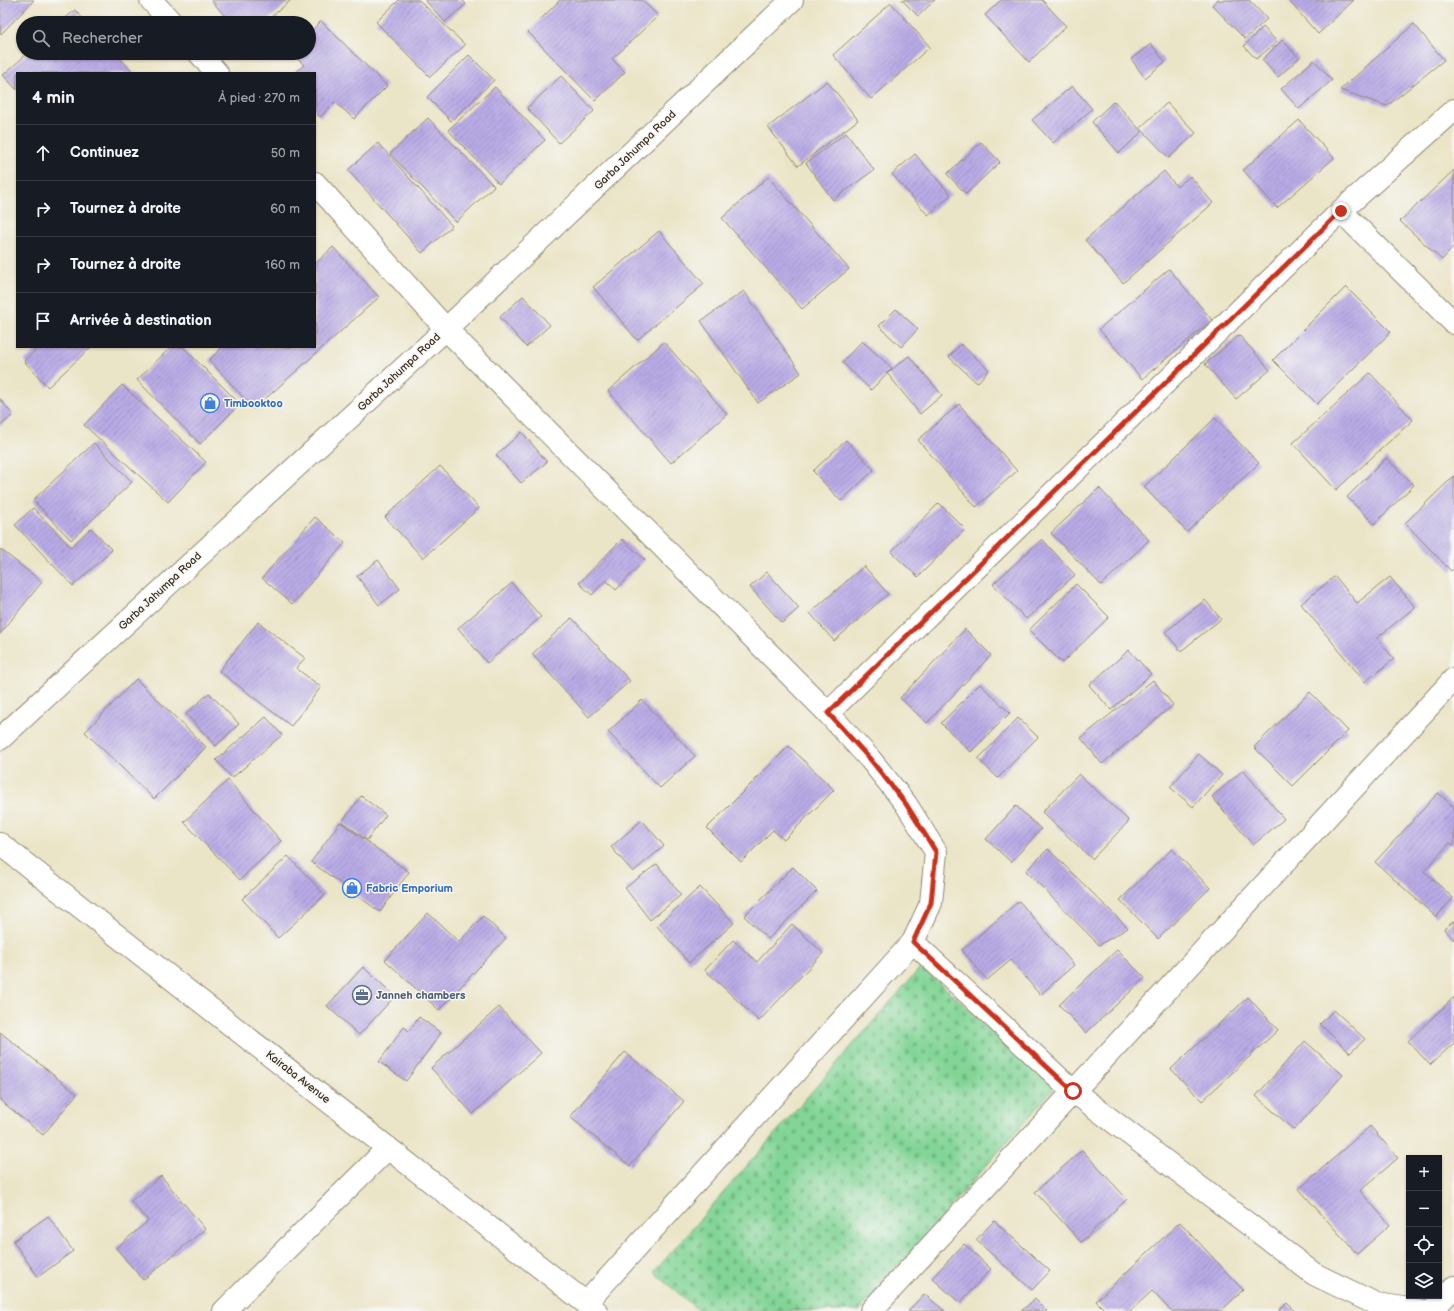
<!DOCTYPE html>
<html lang="fr">
<head>
<meta charset="utf-8">
<style>
	:root { --surface:#171b24; --page:#242831; --text:#f1f3f6; --muted:#9ea1a6; --line:#363941 }
	body { margin:0; font-family:"Balsamiq Sans",sans-serif; background:var(--page); color:var(--text) }
	.controls { position:absolute; right:12px; bottom:12px; display:grid; overflow:hidden; border-radius:0px; box-shadow:0 1px 3px #0004 }
	.controls button { width:36px; height:36px; display:grid; place-items:center; padding:0; border:0; border-bottom:1px solid var(--line); background:var(--surface); color:var(--text); font:20px sans-serif }
	.stop { position:absolute; width:12px; height:12px; margin:-9px; border:3px solid #c8321e; border-radius:50%; background:#fff }
	.stop.end { background:#c8321e; border-color:#fff; box-shadow:0 1px 4px #0008 }
	.list { margin:0; padding:0; list-style:none }
	h2 { display:flex; justify-content:space-between; align-items:center; height:52px; margin:0; padding:0 16px; font-size:17px }
	h2 small { font-size:13px; font-weight:400; color:var(--muted) }
	.list li { display:grid; grid-template-columns:26px 1fr auto; gap:12px; align-items:center; box-sizing:border-box; height:56px; padding:0 16px; border-top:1px solid var(--line) }
	.list b { display:block; font-size:15px; white-space:nowrap }
	.list em { font-size:13px; font-style:normal; color:var(--muted) }
	.icon { flex:none; width:22px; height:22px; fill:none; stroke:currentColor; stroke-width:2; stroke-linecap:round; stroke-linejoin:round }
	.map { position:relative; flex:none; width:1454px; height:1311px; overflow:hidden }
	.search { position:absolute; background:var(--surface); box-shadow:0 1px 3px #0004; left:16px; top:16px; width:300px; height:44px; display:flex; align-items:center; gap:10px; box-sizing:border-box; padding:0 14px; border-radius:22px; color:var(--muted); font-size:15px }
	.panel { position:absolute; background:var(--surface); box-shadow:0 1px 3px #0004; left:16px; top:72px; width:300px; height:276px; border-radius:0px }
	.map>svg:first-child { display:block }
</style>
</head>
<body>
<div class="map">
<svg width="1454" height="1311" viewBox="0 0 1454 1311">
	<defs>
		<pattern id="cemetery-stones" width="16" height="16" patternUnits="userSpaceOnUse"><rect width="16" height="16" fill="#82d596"/><path d="M2 7V4a2 2 0 0 1 4 0v3zM10 15v-3a2 2 0 0 1 4 0v3z" fill="#71b781"/></pattern>
		<pattern id="building-hatch" width="6" height="6" patternUnits="userSpaceOnUse"><rect width="6" height="6" fill="#b9abe6"/><path d="M-1 1l2-2M0 6l6-6M5 7l2-2" fill="none" stroke="#988bba"/></pattern>
	</defs>
	<rect width="100%" height="100%" fill="#f6f6f2"/>
	<filter id="ink" filterUnits="userSpaceOnUse"><feTurbulence type="fractalNoise" baseFrequency=".025" numOctaves="2"/><feDisplacementMap in="SourceGraphic" scale="8" xChannelSelector="R" yChannelSelector="G"/><feConvolveMatrix kernelMatrix="1 2 1 2 8 2 1 2 1" color-interpolation-filters="sRGB"/></filter>
	<filter id="wash" filterUnits="userSpaceOnUse"><feTurbulence type="fractalNoise" baseFrequency=".012" numOctaves="4" result="noise"/><feDisplacementMap in="SourceGraphic" scale="16" xChannelSelector="R" yChannelSelector="G"/><feGaussianBlur stdDeviation="0.9" result="paint"/><feColorMatrix in="noise" values="0 0 0 0 0 0 0 0 0 0 0 0 0 0 0 0 0 1.4 0 .05"/><feComposite in="paint" operator="in"/></filter>
	<g filter="url(#wash)">
		<rect width="100%" height="100%" fill="#ebe5c8"/>
		<polygon fill="url(#cemetery-stones)" stroke="#5e805a" points="921,967 1057,1085 859,1311 699,1311 654,1272"/>
		<g id="blocks">
			<g fill="url(#building-hatch)">
				<polygon points="0,0 34,0 1,34 0,32"/>
				<polygon points="211,0 291,0 264,23 231,23"/>
				<polygon points="399,0 419,0 465,45 430,77 376,22"/>
				<polygon points="425,0 462,0 466,4 445,22"/>
				<polygon points="560,0 642,0 658,16 612,59 625,72 595,101 528,32"/>
				<polygon points="902,0 935,0 918,16"/>
				<polygon points="1001,0 1042,0 1066,26 1029,62 985,15"/>
				<polygon points="1217,0 1249,0 1267,19 1245,39 1212,5"/>
				<polygon points="1288,0 1354,0 1318,34"/>
				<polygon points="891,3 930,47 871,99 833,55"/>
				<polygon points="75,10 87,23 60,23"/>
				<polygon points="321,21 387,86 354,119 335,102 320,117 315,111 315,73 295,73 304,65 292,53 309,53 309,34"/>
				<polygon points="1414,24 1444,60 1387,106 1340,90"/>
				<polygon points="1263,27 1277,42 1256,59 1244,46"/>
				<polygon points="1282,40 1299,58 1278,77 1262,60"/>
				<polygon points="1151,44 1165,62 1145,78 1131,59"/>
				<polygon points="28,53 115,53 134,73 17,73 17,90 3,75"/>
				<polygon points="469,55 494,80 451,121 427,97"/>
				<polygon points="1314,60 1332,80 1299,109 1281,89"/>
				<polygon points="561,76 594,111 559,143 527,108"/>
				<polygon points="827,81 858,120 798,166 768,127"/>
				<polygon points="1072,86 1092,109 1053,143 1032,120"/>
				<polygon points="495,87 545,140 499,184 448,130"/>
				<polygon points="1114,101 1142,132 1119,153 1092,122"/>
				<polygon points="1167,103 1196,133 1169,158 1140,128"/>
				<polygon points="428,118 494,186 456,222 390,154"/>
				<polygon points="1299,120 1334,158 1277,208 1243,170"/>
				<polygon points="846,133 874,170 833,200 806,163"/>
				<polygon points="981,142 1000,162 966,194 947,174"/>
				<polygon points="378,143 452,226 422,253 348,170"/>
				<polygon points="915,154 951,195 928,215 892,174"/>
				<polygon points="1454,170 1454,246 1442,260 1400,221"/>
				<polygon points="1164,171 1177,187 1190,176 1213,203 1123,283 1085,240"/>
				<polygon points="768,177 849,269 802,309 722,218"/>
				<polygon points="659,231 704,284 637,340 593,287"/>
				<polygon points="333,247 379,297 254,409 209,360 223,347 315,347 315,264"/>
				<polygon points="1169,269 1212,320 1142,379 1099,329"/>
				<polygon points="1346,287 1391,332 1317,404 1273,360"/>
				<polygon points="744,291 801,373 758,403 701,321"/>
				<polygon points="523,296 550,325 526,347 500,317"/>
				<polygon points="896,309 918,329 901,347 879,326"/>
				<polygon points="1239,335 1270,370 1236,399 1205,364"/>
				<polygon points="862,341 892,368 871,390 842,362"/>
				<polygon points="664,342 727,414 671,463 608,391"/>
				<polygon points="961,344 989,370 977,383 949,357"/>
				<polygon points="39,347 91,347 48,387 24,361"/>
				<polygon points="171,347 183,347 240,404 200,444 137,380"/>
				<polygon points="909,356 942,395 920,414 887,373"/>
				<polygon points="1370,373 1413,420 1336,490 1293,443"/>
				<polygon points="122,385 206,462 168,502 84,425"/>
				<polygon points="0,399 13,415 0,426"/>
				<polygon points="959,404 1017,471 976,507 918,440"/>
				<polygon points="1215,418 1259,463 1187,532 1144,487"/>
				<polygon points="522,432 547,462 521,483 496,455"/>
				<polygon points="846,440 874,470 841,501 813,471"/>
				<polygon points="94,443 132,482 71,540 33,500"/>
				<polygon points="1386,458 1414,485 1374,524 1347,497"/>
				<polygon points="440,466 479,508 423,558 385,517"/>
				<polygon points="1454,476 1454,568 1451,571 1405,523"/>
				<polygon points="1099,488 1149,540 1101,585 1051,533"/>
				<polygon points="939,503 965,529 918,577 891,552"/>
				<polygon points="33,508 71,547 91,528 112,550 73,586 15,525"/>
				<polygon points="315,517 345,543 292,604 262,578"/>
				<polygon points="622,539 645,560 616,590 606,580 592,595 579,583"/>
				<polygon points="1042,539 1075,575 1026,619 993,584"/>
				<polygon points="0,549 42,582 0,634"/>
				<polygon points="378,560 400,589 379,605 357,576"/>
				<polygon points="864,566 888,594 834,641 810,613"/>
				<polygon points="767,572 799,608 782,623 750,587"/>
				<polygon points="1335,576 1357,603 1390,577 1415,607 1377,638 1394,659 1365,682 1301,604"/>
				<polygon points="512,583 541,617 487,663 458,628"/>
				<polygon points="1076,584 1109,617 1062,663 1029,630"/>
				<polygon points="1205,600 1221,619 1181,651 1165,632"/>
				<polygon points="572,618 630,681 589,717 532,654"/>
				<polygon points="258,622 305,658 296,668 321,687 291,726 219,671"/>
				<polygon points="965,629 991,655 927,723 900,698"/>
				<polygon points="1129,650 1151,674 1111,710 1089,685"/>
				<polygon points="136,679 206,747 154,799 85,732"/>
				<polygon points="1153,680 1173,705 1102,764 1081,738"/>
				<polygon points="980,684 1010,713 971,752 941,723"/>
				<polygon points="1310,692 1348,731 1293,786 1254,747"/>
				<polygon points="209,693 239,724 216,746 186,714"/>
				<polygon points="642,700 695,756 660,788 608,732"/>
				<polygon points="266,717 282,735 232,778 216,760"/>
				<polygon points="1018,718 1038,737 998,778 978,759"/>
				<polygon points="789,746 834,790 784,840 773,830 741,862 707,828"/>
				<polygon points="1199,754 1222,775 1193,807 1170,787"/>
				<polygon points="1243,770 1284,819 1253,845 1212,797"/>
				<polygon points="1079,774 1129,821 1092,859 1042,812"/>
				<polygon points="228,780 281,841 240,880 184,822"/>
				<polygon points="1438,793 1454,807 1454,846 1450,843 1424,871 1453,898 1436,917 1375,862"/>
				<polygon points="361,796 386,815 367,840 342,822"/>
				<polygon points="1016,806 1041,829 1011,862 986,839"/>
				<polygon points="642,820 664,846 633,872 611,847"/>
				<polygon points="340,822 409,872 380,912 311,862"/>
				<polygon points="1048,849 1128,928 1099,945 1026,871"/>
				<polygon points="1172,849 1210,888 1158,939 1120,900"/>
				<polygon points="288,856 325,895 278,938 242,899"/>
				<polygon points="657,864 681,895 650,920 625,888"/>
				<polygon points="793,867 817,891 768,939 744,916"/>
				<polygon points="700,887 734,923 689,963 657,926"/>
				<polygon points="1019,901 1074,965 1040,995 1011,960 987,980 962,950"/>
				<polygon points="428,913 459,942 483,916 506,938 439,1010 385,960"/>
				<polygon points="1454,921 1454,940 1444,929"/>
				<polygon points="792,924 823,953 759,1021 705,970 733,940 757,962"/>
				<polygon points="1117,950 1145,978 1086,1033 1059,1005"/>
				<polygon points="363,967 395,996 359,1035 327,1006"/>
				<polygon points="1248,997 1278,1030 1202,1101 1171,1069"/>
				<polygon points="1454,997 1454,1043 1430,1065 1408,1041"/>
				<polygon points="499,1007 541,1053 473,1114 431,1068"/>
				<polygon points="1334,1010 1365,1039 1350,1053 1320,1024"/>
				<polygon points="419,1017 441,1033 406,1081 379,1062 404,1027 409,1031"/>
				<polygon points="0,1032 77,1094 43,1135 0,1100"/>
				<polygon points="1305,1041 1343,1075 1294,1130 1256,1096"/>
				<polygon points="625,1052 684,1101 630,1166 570,1117"/>
				<polygon points="1370,1126 1398,1158 1360,1191 1390,1225 1357,1254 1299,1189"/>
				<polygon points="1082,1150 1127,1199 1081,1242 1035,1192"/>
				<polygon points="161,1176 205,1229 143,1280 116,1248 148,1221 131,1201"/>
				<polygon points="48,1216 73,1251 38,1277 13,1241"/>
				<polygon points="994,1221 1050,1271 1032,1290 976,1240"/>
				<polygon points="1180,1222 1243,1290 1221,1311 1171,1311 1152,1291 1130,1311 1106,1311 1096,1301"/>
				<polygon points="964,1244 991,1269 960,1303 932,1278"/>
				<polygon points="924,1294 945,1311 908,1311"/>
				<polygon points="1035,1299 1047,1311 1021,1311"/>
				<polygon points="1287,1303 1295,1311 1279,1311"/>
			</g>
		</g>
	</g>
	<g filter="url(#ink)">
		<use href="#blocks" fill-opacity="0" stroke="#938873" stroke-width="1"/>
		<g fill="none" stroke-linecap="round" stroke-linejoin="round">
			<g stroke="#938873" stroke-width="24">
				<g id="minor">
					<polyline points="151,0 172,23"/>
					<polyline points="199,53 217,73"/>
					<polyline points="315,183 446,329 828,713 870,759 906,804 936,852 931,903 913,942 586,1303"/>
					<polyline points="1341,211 1454,323"/>
					<polyline points="828,713 1341,211 1454,110"/>
					<polyline points="913,942 1073,1091 1314,1274 1376,1304 1424,1311"/>
					<polyline points="224,1311 388,1148"/>
					<polyline points="871,1311 1454,679"/>
					<polyline points="1431,1311 1454,1287"/>
				</g>
			</g>
			<g stroke="#938873" stroke-width="24">
				<g id="tertiary">
					<polyline points="0,739 446,329 792,0"/>
					<polyline points="0,844 596,1311"/>
				</g>
			</g>
			<use href="#minor" stroke="#fff" stroke-width="22"/>
			<use href="#tertiary" stroke="#fff" stroke-width="22"/>
		</g>
	</g>
	<g fill="none" stroke-linecap="round" stroke-linejoin="round" filter="url(#ink)">
		<polyline stroke="#c8321e" stroke-width="5" points="1073,1091 913,942 931,903 936,852 906,804 870,759 828,713 1341,211"/>
	</g>
	<defs>
		<g id="shop-ring" transform="scale(1)"><circle r="9.5" fill="#f6f6f2" stroke="#3f7fe0" stroke-width="1.5"/><path d="M-5-2.5h2.3a2.7 3.5 0 0 1 5.4 0H5L5.5 6h-11ZM-1.5-2.5h3a1.5 2.3 0 0 0-3 0Z" fill="#3f7fe0"/></g>
		<g id="office-ring" transform="scale(1)"><circle r="9.5" fill="#f6f6f2" stroke="#5c6f8a" stroke-width="1.5"/><path d="M-6-3h4V-5.5h4V-3h4V5H-6ZM-1-4.5V-3h2v-1.5ZM-6 0V1H6V0Z" fill="#5c6f8a"/></g>
	</defs>
	<g fill-rule="evenodd">
		<use href="#shop-ring" x="210" y="403"/>
		<use href="#shop-ring" x="352" y="888"/>
		<use href="#office-ring" x="362" y="995"/>
	</g>
	<g text-anchor="middle" dominant-baseline="central" stroke-width="3" stroke-linejoin="round" paint-order="stroke">
		<g font-size="11" fill="#3b2a1e" stroke="#f6f6f2">
			<text transform="translate(635 150) rotate(-44)">Garba Jahumpa Road</text>
			<text transform="translate(399 372) rotate(-43)">Garba Jahumpa Road</text>
			<text transform="translate(160 591) rotate(-43)">Garba Jahumpa Road</text>
			<text transform="translate(298 1077) rotate(38)">Kairaba Avenue</text>
		</g>
		<g font-size="11" font-weight="bold" fill="#366cbe" stroke="#f6f6f2" text-anchor="start">
			<text x="224" y="403">Timbooktoo</text>
			<text x="366" y="888">Fabric Emporium</text>
		</g>
		<g font-size="11" font-weight="bold" fill="#4e5e75" stroke="#f6f6f2" text-anchor="start">
			<text x="376" y="995">Janneh chambers</text>
		</g>
	</g>
</svg>
<div class="controls">
<button>+</button>
<button>−</button>
<button><svg class="icon" aria-label="locate" viewBox="0 0 24 24"><circle cx="12" cy="12" r="6"/><path d="M12 2v4M12 18v4M2 12h4M18 12h4"/></svg></button>
<button><svg class="icon" aria-label="layers" viewBox="0 0 24 24"><path d="M12 4l9 5-9 5-9-5zM3 14l9 5 9-5"/></svg></button>
</div>
<div class="stop" style="left:1073px;top:1091px"></div>
<div class="stop end" style="left:1341px;top:211px"></div>
<div class="search"><svg class="icon" aria-label="search" viewBox="0 0 24 24"><circle cx="10" cy="10" r="6"/><path d="M15 15l6 6"/></svg>Rechercher</div>
<section class="panel">
<h2>4 min<small>À pied · 270 m</small></h2>
<ul class="list">
<li><svg class="icon" aria-label="ahead" viewBox="0 0 24 24"><path d="M12 20V5M6 11l6-6 6 6"/></svg><div><b>Continuez</b></div><em>50 m</em></li>
<li><svg class="icon" aria-label="right" viewBox="0 0 24 24"><path d="M7 20v-9h11M14 6l5 5-5 5"/></svg><div><b>Tournez à droite</b></div><em>60 m</em></li>
<li><svg class="icon" aria-label="right" viewBox="0 0 24 24"><path d="M7 20v-9h11M14 6l5 5-5 5"/></svg><div><b>Tournez à droite</b></div><em>160 m</em></li>
<li><svg class="icon" aria-label="arrive" viewBox="0 0 24 24"><path d="M6 21V4h12l-3 4 3 4H6"/></svg><div><b>Arrivée à destination</b></div></li>
</ul>
</section>
</div>
</body>
</html>
